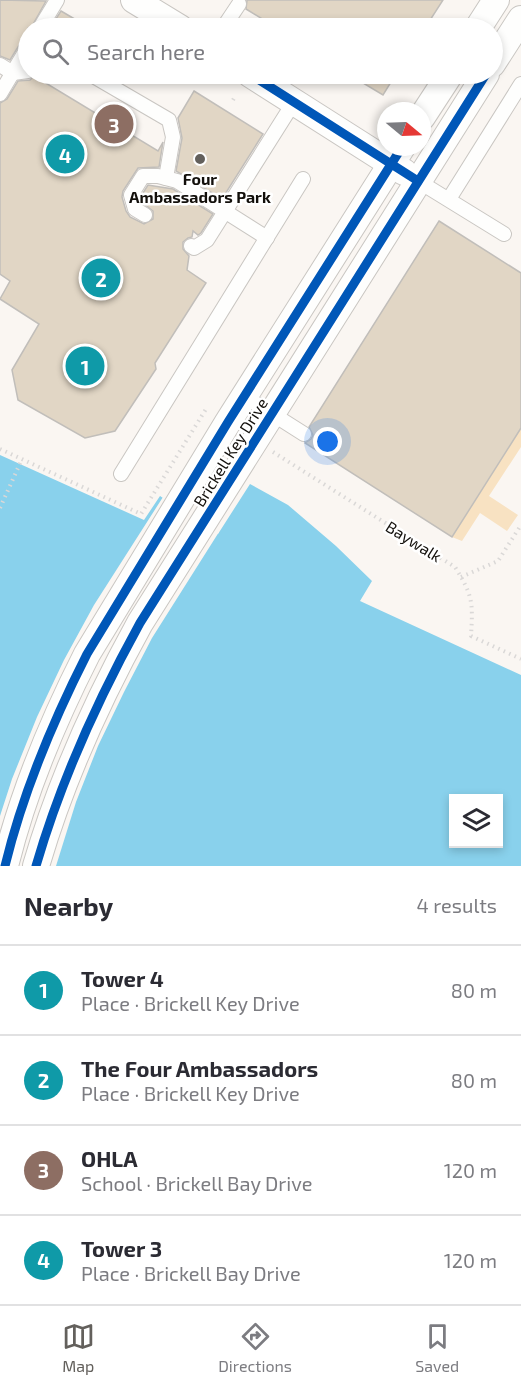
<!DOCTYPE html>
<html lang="en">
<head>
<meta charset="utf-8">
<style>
	:root { --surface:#fff; --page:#f2f2f3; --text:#2b2b33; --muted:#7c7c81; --line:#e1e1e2; --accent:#63605c }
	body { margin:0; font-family:"Exo 2",sans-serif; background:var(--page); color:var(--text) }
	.controls { position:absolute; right:18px; bottom:18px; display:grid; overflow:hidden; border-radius:0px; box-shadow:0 3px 9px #0003 }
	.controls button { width:54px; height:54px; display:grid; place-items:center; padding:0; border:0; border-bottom:2px solid var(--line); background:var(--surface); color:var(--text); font:30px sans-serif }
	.compass { position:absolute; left:377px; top:102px; width:54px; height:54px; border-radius:50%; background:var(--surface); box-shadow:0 3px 9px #0003; rotate:109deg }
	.you { position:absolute; left:328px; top:442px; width:21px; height:21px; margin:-15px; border:4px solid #fff; border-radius:50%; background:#1a73e8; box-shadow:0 0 0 9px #1a73e833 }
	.badge { display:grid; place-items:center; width:39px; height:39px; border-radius:50%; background:var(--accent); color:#fff; font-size:20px; font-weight:700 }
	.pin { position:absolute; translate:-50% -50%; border:3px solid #fff; box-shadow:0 2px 6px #0006 }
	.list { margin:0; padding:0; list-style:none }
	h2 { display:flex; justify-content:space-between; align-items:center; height:78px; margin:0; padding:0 24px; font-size:26px }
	h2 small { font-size:20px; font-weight:400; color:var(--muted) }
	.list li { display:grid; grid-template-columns:39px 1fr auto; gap:18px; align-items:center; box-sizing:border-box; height:90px; padding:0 24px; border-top:2px solid var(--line) }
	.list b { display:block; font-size:22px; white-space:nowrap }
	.list p { margin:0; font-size:20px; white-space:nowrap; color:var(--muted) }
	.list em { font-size:20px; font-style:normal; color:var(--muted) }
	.icon { flex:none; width:33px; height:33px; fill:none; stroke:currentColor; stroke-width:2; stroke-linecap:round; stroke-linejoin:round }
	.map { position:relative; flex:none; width:521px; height:866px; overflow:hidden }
	.search { position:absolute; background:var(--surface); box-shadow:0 3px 9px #0003; left:18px; right:18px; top:18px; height:66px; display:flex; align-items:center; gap:15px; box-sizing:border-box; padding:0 21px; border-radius:33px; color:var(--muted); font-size:22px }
	.sheet { height:438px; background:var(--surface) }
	nav { display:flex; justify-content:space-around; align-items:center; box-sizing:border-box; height:84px; border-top:2px solid var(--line); background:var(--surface); font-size:16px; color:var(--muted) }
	nav a { display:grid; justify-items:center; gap:3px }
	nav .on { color:var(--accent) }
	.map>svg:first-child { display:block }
</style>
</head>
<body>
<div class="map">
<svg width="521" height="866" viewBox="0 0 521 866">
	<rect width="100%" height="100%" fill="#faf6f2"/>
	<polygon fill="#f8e2c2" points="521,428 521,447 489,496 518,515 507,531 480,513 462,541 452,537"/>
	<path fill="#89d1ec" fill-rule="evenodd" d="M0 455 144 520 160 496 218 534 250 484 288 505 336 546 372 581 360 601 521 675V866H0ZM454 798H498V844H454Z"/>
	<polygon fill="#faf6f2" points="163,497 219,532 152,638 124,692 98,746 76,802 56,866 0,866 0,816 12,779 37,717 64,660 94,605"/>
	<g fill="#e1d6c5" stroke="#c1beba" stroke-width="1.5">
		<polygon points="0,0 46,1 31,28 28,28 28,38 21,42 10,60 0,56"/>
		<polygon points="247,0 443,0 425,28 277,28 246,9"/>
		<polygon points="61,11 90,28 50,28"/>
		<polygon points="36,74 50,74 44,82 158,151 163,142 159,167 138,168 123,191 122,197 126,211 130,217 144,224 153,219 153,211 143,203 141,196 148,185 173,189 213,214 201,233 198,235 193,231 192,237 188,238 183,242 183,249 189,256 187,270 206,283 155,363 156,369 115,431 85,438 18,400 12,370 39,324 0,299 10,281 0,274 0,103 7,99 18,81 30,80"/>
		<polygon points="348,74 396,74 383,95"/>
		<polygon points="194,91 263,134 222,199 176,171 182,138 178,118"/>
		<polygon points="439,221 521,273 521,428 452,537 305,443 311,439 313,435 309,427"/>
	</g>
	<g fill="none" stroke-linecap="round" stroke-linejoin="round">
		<g stroke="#c9c6c2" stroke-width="16">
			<g id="service">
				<polyline points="40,28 57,0"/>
				<polyline points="223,28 239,4"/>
				<polyline points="0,65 13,73 28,71"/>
				<polyline points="90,74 169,120 173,137 166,178"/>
				<polyline points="0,94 28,47"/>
				<polyline points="418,181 504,234"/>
				<polyline points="449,199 521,84"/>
				<polyline points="145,215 135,209 131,195 143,176 158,176 177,181 267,238"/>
				<polyline points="191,246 194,248 207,240 294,102"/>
				<polyline points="244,396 304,434"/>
				<polyline points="121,474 303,179"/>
			</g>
		</g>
		<g stroke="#c9c6c2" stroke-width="28">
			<g id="minor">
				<polyline points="134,0 180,28"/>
				<polyline points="478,28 496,0"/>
				<polyline points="492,64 521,19"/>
				<polyline points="250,74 404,172"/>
				<polyline points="422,117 450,74"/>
				<path d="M5 866C23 792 53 721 87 654L228 422 402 147"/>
				<path d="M36 866C61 780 97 701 140 623L486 74"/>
			</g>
		</g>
		<g stroke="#dad8d7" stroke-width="4" stroke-dasharray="1.5 4.5" stroke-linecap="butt">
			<polyline points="233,100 236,95"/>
			<polyline points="0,449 141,514 206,409"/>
			<path d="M273 452 455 567C473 596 473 602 471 636L521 659"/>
			<polyline points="0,508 22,459"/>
			<polyline points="461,577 498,561 521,525"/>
		</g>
		<use href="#service" stroke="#fefefd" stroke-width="14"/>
		<use href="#minor" stroke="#fefefd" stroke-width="26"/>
		<g stroke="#fff" stroke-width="13">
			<g id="cycleway">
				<polyline points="250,74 418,181"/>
				<path d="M5 866C23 792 53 721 87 654L228 422 402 147"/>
				<path d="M36 866C61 780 97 701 140 623L486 74"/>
			</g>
		</g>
		<use href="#cycleway" stroke="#0057b8" stroke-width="9"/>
	</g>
	<circle fill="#63605c" stroke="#fff" stroke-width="2" cx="200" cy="159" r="6"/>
	<g text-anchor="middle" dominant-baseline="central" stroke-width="5" stroke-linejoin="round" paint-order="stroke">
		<g font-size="16" font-weight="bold" fill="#120f0b" stroke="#fff">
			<text x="200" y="178">Four<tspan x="200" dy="18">Ambassadors Park</tspan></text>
		</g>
		<g font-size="16" fill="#120f0b" stroke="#fff">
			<text transform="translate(230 452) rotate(-58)">Brickell Key Drive</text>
			<text transform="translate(414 541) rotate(32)">Baywalk</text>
		</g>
	</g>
</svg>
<div class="controls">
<button><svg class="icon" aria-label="layers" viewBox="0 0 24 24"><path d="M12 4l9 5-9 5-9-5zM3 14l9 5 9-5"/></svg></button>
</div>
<svg class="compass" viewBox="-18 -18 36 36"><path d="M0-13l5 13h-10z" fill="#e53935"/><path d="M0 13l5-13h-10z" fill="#7c7c81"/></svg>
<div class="you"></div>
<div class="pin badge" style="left:85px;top:366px;background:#0f9aa8">1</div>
<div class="pin badge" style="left:101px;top:278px;background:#0f9aa8">2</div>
<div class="pin badge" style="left:114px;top:124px;background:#8d6e63">3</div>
<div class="pin badge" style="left:65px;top:154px;background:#0f9aa8">4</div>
<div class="search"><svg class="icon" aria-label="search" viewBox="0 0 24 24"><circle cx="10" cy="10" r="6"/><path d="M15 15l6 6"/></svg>Search here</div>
</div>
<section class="sheet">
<h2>Nearby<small>4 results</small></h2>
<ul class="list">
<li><span class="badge" style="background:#0f9aa8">1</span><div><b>Tower 4</b><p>Place · Brickell Key Drive</p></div><em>80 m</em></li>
<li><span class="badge" style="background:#0f9aa8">2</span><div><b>The Four Ambassadors</b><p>Place · Brickell Key Drive</p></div><em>80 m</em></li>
<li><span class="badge" style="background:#8d6e63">3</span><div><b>OHLA</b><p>School · Brickell Bay Drive</p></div><em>120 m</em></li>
<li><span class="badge" style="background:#0f9aa8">4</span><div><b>Tower 3</b><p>Place · Brickell Bay Drive</p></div><em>120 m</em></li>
</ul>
</section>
<nav>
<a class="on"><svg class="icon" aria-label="map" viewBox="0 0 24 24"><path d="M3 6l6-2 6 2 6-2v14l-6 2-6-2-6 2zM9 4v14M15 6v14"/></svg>Map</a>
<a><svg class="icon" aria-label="directions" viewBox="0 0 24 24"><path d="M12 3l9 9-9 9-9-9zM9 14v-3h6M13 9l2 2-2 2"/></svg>Directions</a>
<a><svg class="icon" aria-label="saved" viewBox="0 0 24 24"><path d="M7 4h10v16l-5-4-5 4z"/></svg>Saved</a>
</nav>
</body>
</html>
